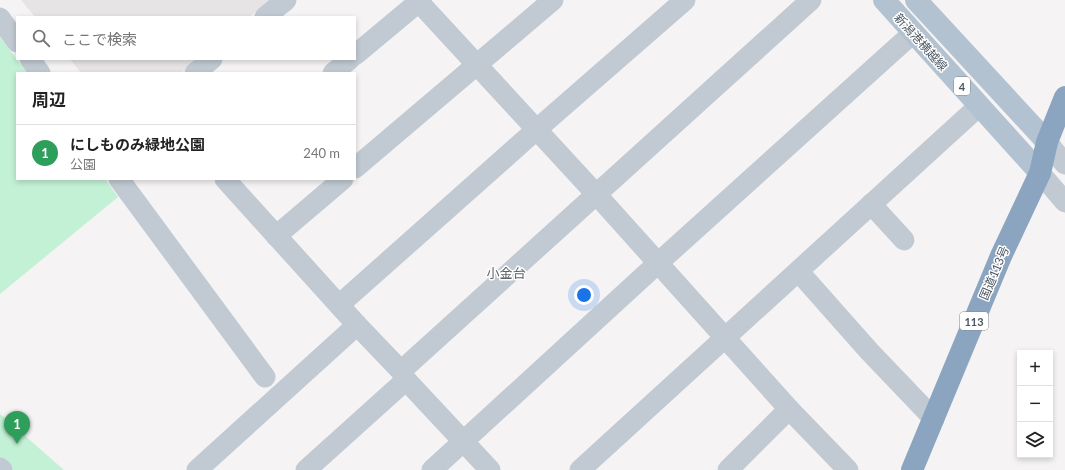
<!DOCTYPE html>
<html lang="ja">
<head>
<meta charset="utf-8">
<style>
	:root { --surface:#fff; --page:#f6f6f6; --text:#222; --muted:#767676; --line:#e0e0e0; --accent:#7c3aed }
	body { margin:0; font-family:Lato,"Noto Sans JP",sans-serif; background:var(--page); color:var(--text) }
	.controls { position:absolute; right:12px; bottom:12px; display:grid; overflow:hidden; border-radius:0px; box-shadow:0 2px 6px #0003 }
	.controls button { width:36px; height:36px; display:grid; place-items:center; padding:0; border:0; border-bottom:1px solid var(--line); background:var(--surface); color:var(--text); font:20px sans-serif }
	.you { position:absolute; left:584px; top:295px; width:14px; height:14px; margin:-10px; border:3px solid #fff; border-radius:50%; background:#1a73e8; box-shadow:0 0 0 6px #1a73e833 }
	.badge { display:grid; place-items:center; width:26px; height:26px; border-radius:50%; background:var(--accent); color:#fff; font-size:13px; font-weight:700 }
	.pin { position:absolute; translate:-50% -33px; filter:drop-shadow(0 1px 2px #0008) }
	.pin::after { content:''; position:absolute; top:21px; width:14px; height:12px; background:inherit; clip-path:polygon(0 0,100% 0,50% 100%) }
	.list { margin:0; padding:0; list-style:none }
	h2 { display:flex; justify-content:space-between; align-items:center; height:52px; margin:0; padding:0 16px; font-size:17px }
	h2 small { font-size:13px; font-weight:400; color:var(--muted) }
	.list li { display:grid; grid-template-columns:26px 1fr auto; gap:12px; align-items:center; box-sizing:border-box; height:56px; padding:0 16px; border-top:1px solid var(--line) }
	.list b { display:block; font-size:15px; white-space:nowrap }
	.list p { margin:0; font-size:13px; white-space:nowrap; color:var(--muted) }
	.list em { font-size:13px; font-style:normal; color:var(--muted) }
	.icon { flex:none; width:22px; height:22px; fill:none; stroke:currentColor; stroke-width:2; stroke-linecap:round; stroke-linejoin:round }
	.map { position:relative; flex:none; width:1065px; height:470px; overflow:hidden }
	.search { position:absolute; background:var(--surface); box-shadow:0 2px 6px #0003; left:16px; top:16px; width:340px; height:44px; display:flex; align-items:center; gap:10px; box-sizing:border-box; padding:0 14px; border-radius:0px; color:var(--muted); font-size:15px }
	.panel { position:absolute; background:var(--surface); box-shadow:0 2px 6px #0003; left:16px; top:72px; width:340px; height:108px; border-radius:0px }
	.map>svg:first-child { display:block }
</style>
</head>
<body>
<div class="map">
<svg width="1065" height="470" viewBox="0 0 1065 470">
	<rect width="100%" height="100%" fill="#f5f3f3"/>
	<g fill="#e6e4e5">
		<polygon points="21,0 270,0 249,17 35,17"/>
		<polygon points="70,59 198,59 181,73 81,73"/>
	</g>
	<g fill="#c3f1d5">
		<polygon points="0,37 27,73 17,73 17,179 105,179 118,197 0,294"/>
		<polygon points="0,414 64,470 2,470 0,468"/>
	</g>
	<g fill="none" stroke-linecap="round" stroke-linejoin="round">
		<g stroke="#c1cad2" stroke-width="21">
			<polyline points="417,0 596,194 789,409 848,470"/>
			<polyline points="265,17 286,0"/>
			<polyline points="0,18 17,42"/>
			<polyline points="355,55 421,0"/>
			<polyline points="30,59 40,73"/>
			<polyline points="195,73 212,59"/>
			<polyline points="333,73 350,59"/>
			<polyline points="1047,142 1065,164"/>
			<polyline points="355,168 553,0"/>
			<polyline points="1040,173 1065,202"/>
			<polyline points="119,179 265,377"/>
			<polyline points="225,179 357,325 401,371 406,380 490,470"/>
			<polyline points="871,204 904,240"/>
			<polyline points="276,236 343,179"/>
			<polyline points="799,272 869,351 934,419"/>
			<polyline points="339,305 536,130 685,0"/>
			<polyline points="401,371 811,0"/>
			<polyline points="0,468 2,470"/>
			<polyline points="197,470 357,325"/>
			<polyline points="306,470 406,380"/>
			<polyline points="432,470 658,263 913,33"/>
			<polyline points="580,470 979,106"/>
			<polyline points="728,470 789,409"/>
		</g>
		<g stroke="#b3c2d1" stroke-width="22">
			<polyline points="884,0 1040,173"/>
			<polyline points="916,0 1047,142"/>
		</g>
		<polyline stroke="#8ba5c1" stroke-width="22" points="912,470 1001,256 1040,173 1047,142 1065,97"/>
	</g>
	<g text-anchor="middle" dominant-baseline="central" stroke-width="3" stroke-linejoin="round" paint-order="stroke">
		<g fill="#fff" stroke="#808990" stroke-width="1">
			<rect x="954" y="77" width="16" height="18" rx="3"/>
			<rect x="960" y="312" width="28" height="18" rx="3"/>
		</g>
		<g font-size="11" font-weight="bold" fill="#4a5661">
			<text x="962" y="86">4</text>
			<text x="974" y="321">113</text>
		</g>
		<g font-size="12" fill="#4a5661" stroke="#fff">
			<text transform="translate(921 42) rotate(48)">新潟港横越線</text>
			<text transform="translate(994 273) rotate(-67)">国道113号</text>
		</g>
		<g font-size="13" fill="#5f6368" stroke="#fff">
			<text x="506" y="273">小金台</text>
		</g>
	</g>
</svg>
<div class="controls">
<button>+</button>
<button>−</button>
<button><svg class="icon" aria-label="layers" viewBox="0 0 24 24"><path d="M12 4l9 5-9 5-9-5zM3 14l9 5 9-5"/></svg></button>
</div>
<div class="you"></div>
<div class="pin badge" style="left:17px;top:444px;background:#2e9e5b">1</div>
<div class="search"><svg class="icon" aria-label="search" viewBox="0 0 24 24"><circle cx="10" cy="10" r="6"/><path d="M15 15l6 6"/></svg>ここで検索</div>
<section class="panel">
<h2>周辺<small></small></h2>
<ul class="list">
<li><span class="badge" style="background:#2e9e5b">1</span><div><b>にしものみ緑地公園</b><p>公園</p></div><em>240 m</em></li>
</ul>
</section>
</div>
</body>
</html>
